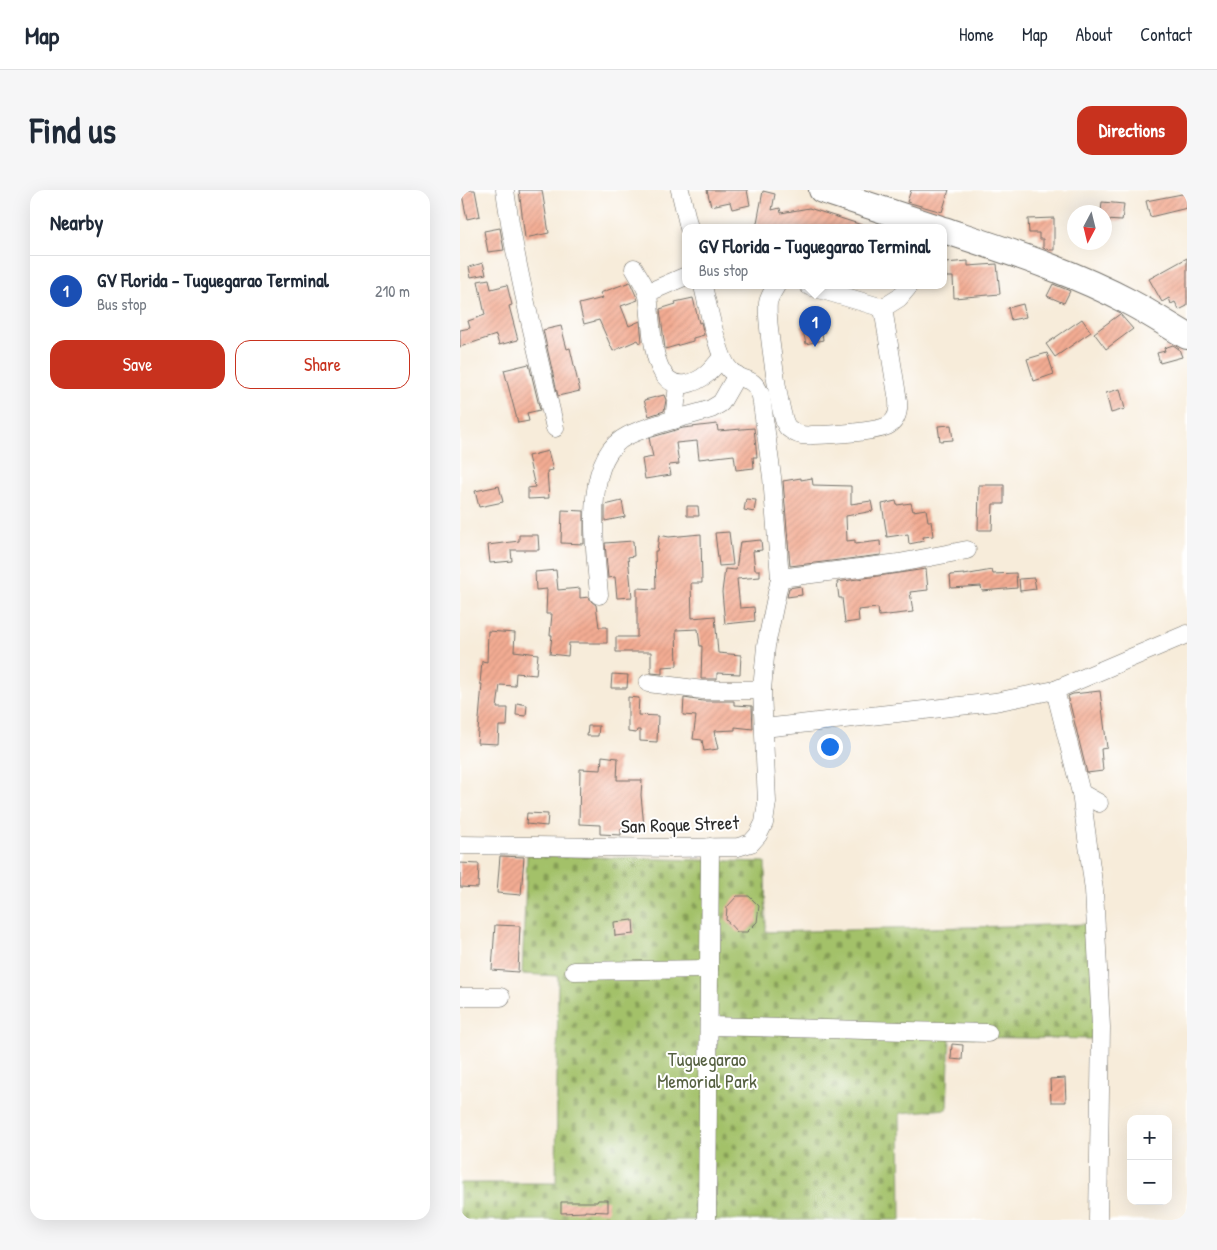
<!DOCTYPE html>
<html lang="en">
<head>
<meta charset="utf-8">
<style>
	:root { --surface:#fff; --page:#f6f6f7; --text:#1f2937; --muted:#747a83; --line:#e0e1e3; --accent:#c8321e }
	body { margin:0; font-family:"Patrick Hand",sans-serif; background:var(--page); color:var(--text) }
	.controls { position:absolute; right:15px; bottom:15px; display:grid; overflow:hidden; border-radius:10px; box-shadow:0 5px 20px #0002 }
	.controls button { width:45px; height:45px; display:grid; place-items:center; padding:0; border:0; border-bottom:1px solid var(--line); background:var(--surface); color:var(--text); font:25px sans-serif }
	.compass { position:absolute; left:607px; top:15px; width:45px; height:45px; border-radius:50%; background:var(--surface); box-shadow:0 5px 20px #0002; rotate:187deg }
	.you { position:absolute; left:369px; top:556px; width:18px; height:18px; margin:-12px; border:4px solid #fff; border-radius:50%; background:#1a73e8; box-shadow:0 0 0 8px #1a73e833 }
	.badge { display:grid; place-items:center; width:32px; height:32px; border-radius:50%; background:var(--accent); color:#fff; font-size:16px; font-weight:700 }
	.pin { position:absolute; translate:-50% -41px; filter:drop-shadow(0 1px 2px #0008) }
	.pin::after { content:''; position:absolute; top:26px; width:18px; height:15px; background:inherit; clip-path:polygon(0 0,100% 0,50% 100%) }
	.popup { position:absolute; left:222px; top:34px; width:265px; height:65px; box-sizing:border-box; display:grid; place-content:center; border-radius:10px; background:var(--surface); filter:drop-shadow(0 1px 4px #0005); font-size:16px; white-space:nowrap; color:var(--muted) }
	.popup b { font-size:19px; color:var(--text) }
	.popup::after { content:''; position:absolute; left:50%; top:100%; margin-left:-10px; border:10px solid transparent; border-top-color:var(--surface) }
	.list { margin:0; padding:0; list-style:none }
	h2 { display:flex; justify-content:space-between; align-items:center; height:65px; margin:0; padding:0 20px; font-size:21px }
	h2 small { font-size:16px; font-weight:400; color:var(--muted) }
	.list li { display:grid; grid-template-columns:32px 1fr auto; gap:15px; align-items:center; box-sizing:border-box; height:70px; padding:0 20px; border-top:1px solid var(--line) }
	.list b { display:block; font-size:19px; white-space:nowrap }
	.list p { margin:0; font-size:16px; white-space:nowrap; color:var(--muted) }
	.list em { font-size:16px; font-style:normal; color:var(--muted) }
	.actions { display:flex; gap:10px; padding:15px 20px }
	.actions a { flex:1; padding:11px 0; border:1px solid var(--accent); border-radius:15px; text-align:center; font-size:18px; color:var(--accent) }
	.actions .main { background:var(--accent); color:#fff }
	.map { position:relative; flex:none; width:727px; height:1030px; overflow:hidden; border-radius:15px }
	header { display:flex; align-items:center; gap:30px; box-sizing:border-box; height:70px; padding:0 25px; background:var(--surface); border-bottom:1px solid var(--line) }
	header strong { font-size:24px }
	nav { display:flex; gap:28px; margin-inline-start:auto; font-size:18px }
	.intro { display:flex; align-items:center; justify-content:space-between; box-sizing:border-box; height:120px; padding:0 30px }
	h1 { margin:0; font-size:35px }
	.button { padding:12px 22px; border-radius:15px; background:var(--accent); color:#fff; font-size:18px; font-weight:700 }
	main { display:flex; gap:30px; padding:0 30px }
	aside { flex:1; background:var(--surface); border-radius:15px; box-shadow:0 5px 20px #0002 }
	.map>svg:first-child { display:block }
</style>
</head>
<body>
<header>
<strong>Map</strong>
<nav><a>Home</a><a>Map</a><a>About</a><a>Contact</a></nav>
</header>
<div class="intro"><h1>Find us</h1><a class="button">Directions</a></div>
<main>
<aside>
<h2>Nearby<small></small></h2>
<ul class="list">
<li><span class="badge" style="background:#1a4fb4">1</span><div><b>GV Florida - Tuguegarao Terminal</b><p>Bus stop</p></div><em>210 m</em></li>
</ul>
<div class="actions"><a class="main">Save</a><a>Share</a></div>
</aside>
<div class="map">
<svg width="727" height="1030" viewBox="0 0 727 1030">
	<defs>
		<pattern id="cemetery-stones" width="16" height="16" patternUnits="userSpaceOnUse" patternTransform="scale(1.25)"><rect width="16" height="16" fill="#a3c169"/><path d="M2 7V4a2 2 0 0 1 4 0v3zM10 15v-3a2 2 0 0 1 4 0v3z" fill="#859d57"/></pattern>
		<pattern id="building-hatch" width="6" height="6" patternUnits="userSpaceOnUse" patternTransform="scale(1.25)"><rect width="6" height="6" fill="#f3ac93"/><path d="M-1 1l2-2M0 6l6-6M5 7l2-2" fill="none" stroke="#d0947f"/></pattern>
	</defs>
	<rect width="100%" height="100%" fill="#fff"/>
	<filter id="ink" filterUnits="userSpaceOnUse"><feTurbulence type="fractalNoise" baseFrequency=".02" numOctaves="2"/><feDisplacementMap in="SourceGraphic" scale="10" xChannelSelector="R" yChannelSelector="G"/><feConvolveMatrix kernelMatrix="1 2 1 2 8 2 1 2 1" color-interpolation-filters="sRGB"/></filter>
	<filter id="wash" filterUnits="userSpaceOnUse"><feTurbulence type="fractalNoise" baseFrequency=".0096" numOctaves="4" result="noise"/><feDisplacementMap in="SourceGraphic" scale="20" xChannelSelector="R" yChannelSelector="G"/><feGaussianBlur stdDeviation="1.12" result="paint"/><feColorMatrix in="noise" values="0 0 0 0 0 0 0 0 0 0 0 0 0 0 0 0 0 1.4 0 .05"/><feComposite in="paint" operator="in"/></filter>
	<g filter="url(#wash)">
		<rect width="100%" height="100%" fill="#f7ecda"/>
		<polygon fill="url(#cemetery-stones)" stroke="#67764a" points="67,665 305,672 306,742 628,734 638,849 490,847 487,919 440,923 441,1030 0,1030 0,993 96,993 98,786 62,784"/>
		<g id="blocks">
			<g fill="url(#building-hatch)">
				<polygon points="1,0 15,0 20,26 7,29"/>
				<polygon points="59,0 82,0 89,43 65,48"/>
				<polygon points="247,0 287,0 290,15 272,19 270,12 251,16"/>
				<polygon points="451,0 489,0 482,22 447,12"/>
				<polygon points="303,1 315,4 312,20 320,18 321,23 349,18 405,36 405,38 296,38"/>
				<polygon points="727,3 727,18 690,27 686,11"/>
				<polygon points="642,12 664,14 662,31 644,30 644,22 641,22"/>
				<polygon points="594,28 594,60 589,60 583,58 583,49 579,49 579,43 569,43 568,29"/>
				<polygon points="40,38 44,60 28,62 24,41"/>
				<polygon points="727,68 727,116 719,120 715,112 711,114 709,108 702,112 689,89"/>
				<polygon points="508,71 508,76 537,74 540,104 494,108 493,87 486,87 485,73"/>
				<polygon points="23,73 26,84 11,87 9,77"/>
				<polygon points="29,89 31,99 47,95 52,115 49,116 58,150 39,155 36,145 0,157 0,140 10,138 8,131 25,125 18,91"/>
				<polygon points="170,92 178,110 161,116 169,136 180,131 182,152 180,153 178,150 153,161 139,130 124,134 119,114 143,108 140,103"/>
				<polygon points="593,94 610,101 604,113 587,106"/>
				<polygon points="233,108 239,133 241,132 244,145 233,148 233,151 205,159 200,119 216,114 215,112"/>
				<polygon points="563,114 566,127 551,130 548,118"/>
				<polygon points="660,124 673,139 646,159 634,143"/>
				<polygon points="622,129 631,142 595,167 586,154"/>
				<polygon points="363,131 365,142 362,143 363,150 346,154 342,136"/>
				<polygon points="101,136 107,159 110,158 120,201 98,206 83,140"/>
				<polygon points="713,155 719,159 722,167 700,173 697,163 705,161 704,158"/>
				<polygon points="587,163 594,184 574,191 567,169"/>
				<polygon points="69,174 80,220 67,223 69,231 58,233 44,180"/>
				<polygon points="660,199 665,219 651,223 646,203"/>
				<polygon points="204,205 206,210 204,221 189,226 184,210"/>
				<polygon points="257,234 258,241 294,238 297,267 293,267 294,278 276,280 274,265 239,269 237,251 216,253 219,274 209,275 211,285 185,289 182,269 193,267 189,248 223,238"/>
				<polygon points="491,235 493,250 480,251 478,236"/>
				<polygon points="88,261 93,280 87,281 89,308 68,309 68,298 75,297 68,266"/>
				<polygon points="341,288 341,290 352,288 353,295 391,296 391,314 411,311 413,321 386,326 387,351 395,350 395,354 420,351 421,365 330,376 323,291"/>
				<polygon points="519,295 544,295 544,314 533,314 532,340 518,340"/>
				<polygon points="39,296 43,312 19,317 15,301"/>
				<polygon points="286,309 296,310 294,322 284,320"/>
				<polygon points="162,311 165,327 145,331 145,315"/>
				<polygon points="436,311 437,315 451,313 453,321 466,319 468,331 471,331 473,346 463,347 464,351 449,354 448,344 427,347 422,314"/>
				<polygon points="227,316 238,316 239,326 227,326"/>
				<polygon points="102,320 124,321 124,354 101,353"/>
				<polygon points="269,342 273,375 259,376 255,343"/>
				<polygon points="241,344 242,393 231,393 232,428 255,426 258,463 281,465 280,484 257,483 257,489 241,489 242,456 240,456 238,439 216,440 217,476 202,477 202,484 191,483 191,462 156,462 156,447 177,447 177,398 196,399 195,361 197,361 199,345 209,347"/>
				<polygon points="59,345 78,345 79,360 51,360 52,371 30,373 28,355 59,351"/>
				<polygon points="301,350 302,360 293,361 295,380 300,380 300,387 277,389 280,418 294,417 295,431 265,434 262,402 265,379 276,380 280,352"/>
				<polygon points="173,351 174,366 168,367 172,407 157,408 155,387 148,388 145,353"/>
				<polygon points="466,379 468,400 450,402 453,422 419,426 418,418 398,420 399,431 385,433 382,408 379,408 377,392"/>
				<polygon points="96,380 98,400 120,398 120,408 129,407 131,411 136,415 139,437 147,437 147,453 109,453 108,466 90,464 92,445 90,445 92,424 86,424 87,399 76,400 75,382"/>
				<polygon points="532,380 533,384 556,383 557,398 522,401 521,396 491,398 490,385 504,384 504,385"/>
				<polygon points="574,388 576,399 560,401 559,389"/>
				<polygon points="341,396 342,405 327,407 329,398"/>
				<polygon points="28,441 55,443 54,461 78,464 76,485 56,483 55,496 40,495 37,518 48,518 47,536 39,536 38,554 17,553 22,494 20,494 22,471 27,472"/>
				<polygon points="152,484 168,485 167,498 151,498"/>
				<polygon points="640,501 647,558 641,559 643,581 627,583 608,506 613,504"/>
				<polygon points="168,507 179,508 178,525 198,526 197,552 180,551 180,540 177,540 176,543 168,542"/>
				<polygon points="224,508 243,511 274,511 274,515 292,516 293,539 275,537 275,540 254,541 258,559 244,561 242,550 233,549 236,526 223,525"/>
				<polygon points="57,513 67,515 66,526 56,525"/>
				<polygon points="128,536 139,536 138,546 127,546"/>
				<polygon points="142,566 158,568 157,590 182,590 181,605 184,637 161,639 161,645 140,644 140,635 119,634 120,579 141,580"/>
				<polygon points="67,623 88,624 87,636 66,634"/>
				<polygon points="40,666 64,667 61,705 37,703"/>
				<polygon points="0,673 19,674 18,698 0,697"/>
				<polygon points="277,706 289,706 299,716 297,732 287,742 277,742 266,730 267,717"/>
				<polygon points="173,730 174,744 155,746 154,732"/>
				<polygon points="35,735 60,736 58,782 32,780"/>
				<polygon points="492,854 503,855 502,870 491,869"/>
				<polygon points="605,888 606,912 591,912 590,889"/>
				<polygon points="138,1010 148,1010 148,1022 125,1021 125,1022 101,1023 101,1012 137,1012"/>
			</g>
		</g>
	</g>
	<g filter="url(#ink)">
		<use href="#blocks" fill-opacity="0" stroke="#726f68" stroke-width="1"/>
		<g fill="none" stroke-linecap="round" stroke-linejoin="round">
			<g stroke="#726f68" stroke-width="19">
				<g id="minor">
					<path d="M45 0C56 80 77 159 95 238"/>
					<polyline points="220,0 229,38"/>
					<path d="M174 78C178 86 186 96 188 105 192 129 189 200 226 194 243 191 253 179 262 167"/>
					<path d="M316 96C313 101 309 107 308 113 306 128 319 222 326 235 327 237 329 239 331 240 337 245 346 246 353 245 368 245 418 242 429 235 437 230 439 220 438 211L423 118"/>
					<polyline points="349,96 423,118 439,108 449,96"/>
					<polyline points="187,103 226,86"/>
					<polyline points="214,230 218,195"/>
					<polyline points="320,388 439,373 507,360"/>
					<path d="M139 405C136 363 120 269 167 246 193 233 224 228 251 219L261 213 277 185"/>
					<polyline points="188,493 243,500 302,500"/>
					<polyline points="595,500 621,603 634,700 641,837 638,1030"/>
					<polyline points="304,538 535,512 595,500 727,444"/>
					<polyline points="621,603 639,613"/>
					<path d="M0 655 212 658 278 657 291 653 298 645 304 633 307 612 302 500 306 456 320 388 312 287 301 206C292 183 282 194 270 180 259 170 247 113 243 96"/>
					<polyline points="114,781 249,779"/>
					<polyline points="0,807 41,807"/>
					<polyline points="249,836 528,843"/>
					<polyline points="247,1030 250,657"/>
				</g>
			</g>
			<g stroke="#726f68" stroke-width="28">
				<g id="highway">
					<polyline points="362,0 478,38"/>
					<path d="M484 40C547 61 611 81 671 113 690 123 708 135 727 146"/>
				</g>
			</g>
			<use href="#minor" stroke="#fff" stroke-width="18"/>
			<use href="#highway" stroke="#fff" stroke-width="26"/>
		</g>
	</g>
	<g text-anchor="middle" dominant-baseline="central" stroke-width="4" stroke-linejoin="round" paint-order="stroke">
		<g font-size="19" fill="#2b2b2b" stroke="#fff">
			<text transform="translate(220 634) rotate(-2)">San Roque Street</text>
		</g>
		<g font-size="19" fill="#556041" stroke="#fff">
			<text x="247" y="869">Tuguegarao<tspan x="247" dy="22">Memorial Park</tspan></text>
		</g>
	</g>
</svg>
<div class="controls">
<button>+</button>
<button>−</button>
</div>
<svg class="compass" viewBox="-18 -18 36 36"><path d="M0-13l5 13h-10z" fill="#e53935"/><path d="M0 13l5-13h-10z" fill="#747a83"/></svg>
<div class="you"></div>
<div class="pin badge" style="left:355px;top:157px;background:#1a4fb4">1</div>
<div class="popup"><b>GV Florida - Tuguegarao Terminal</b>Bus stop</div>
</div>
</main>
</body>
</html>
